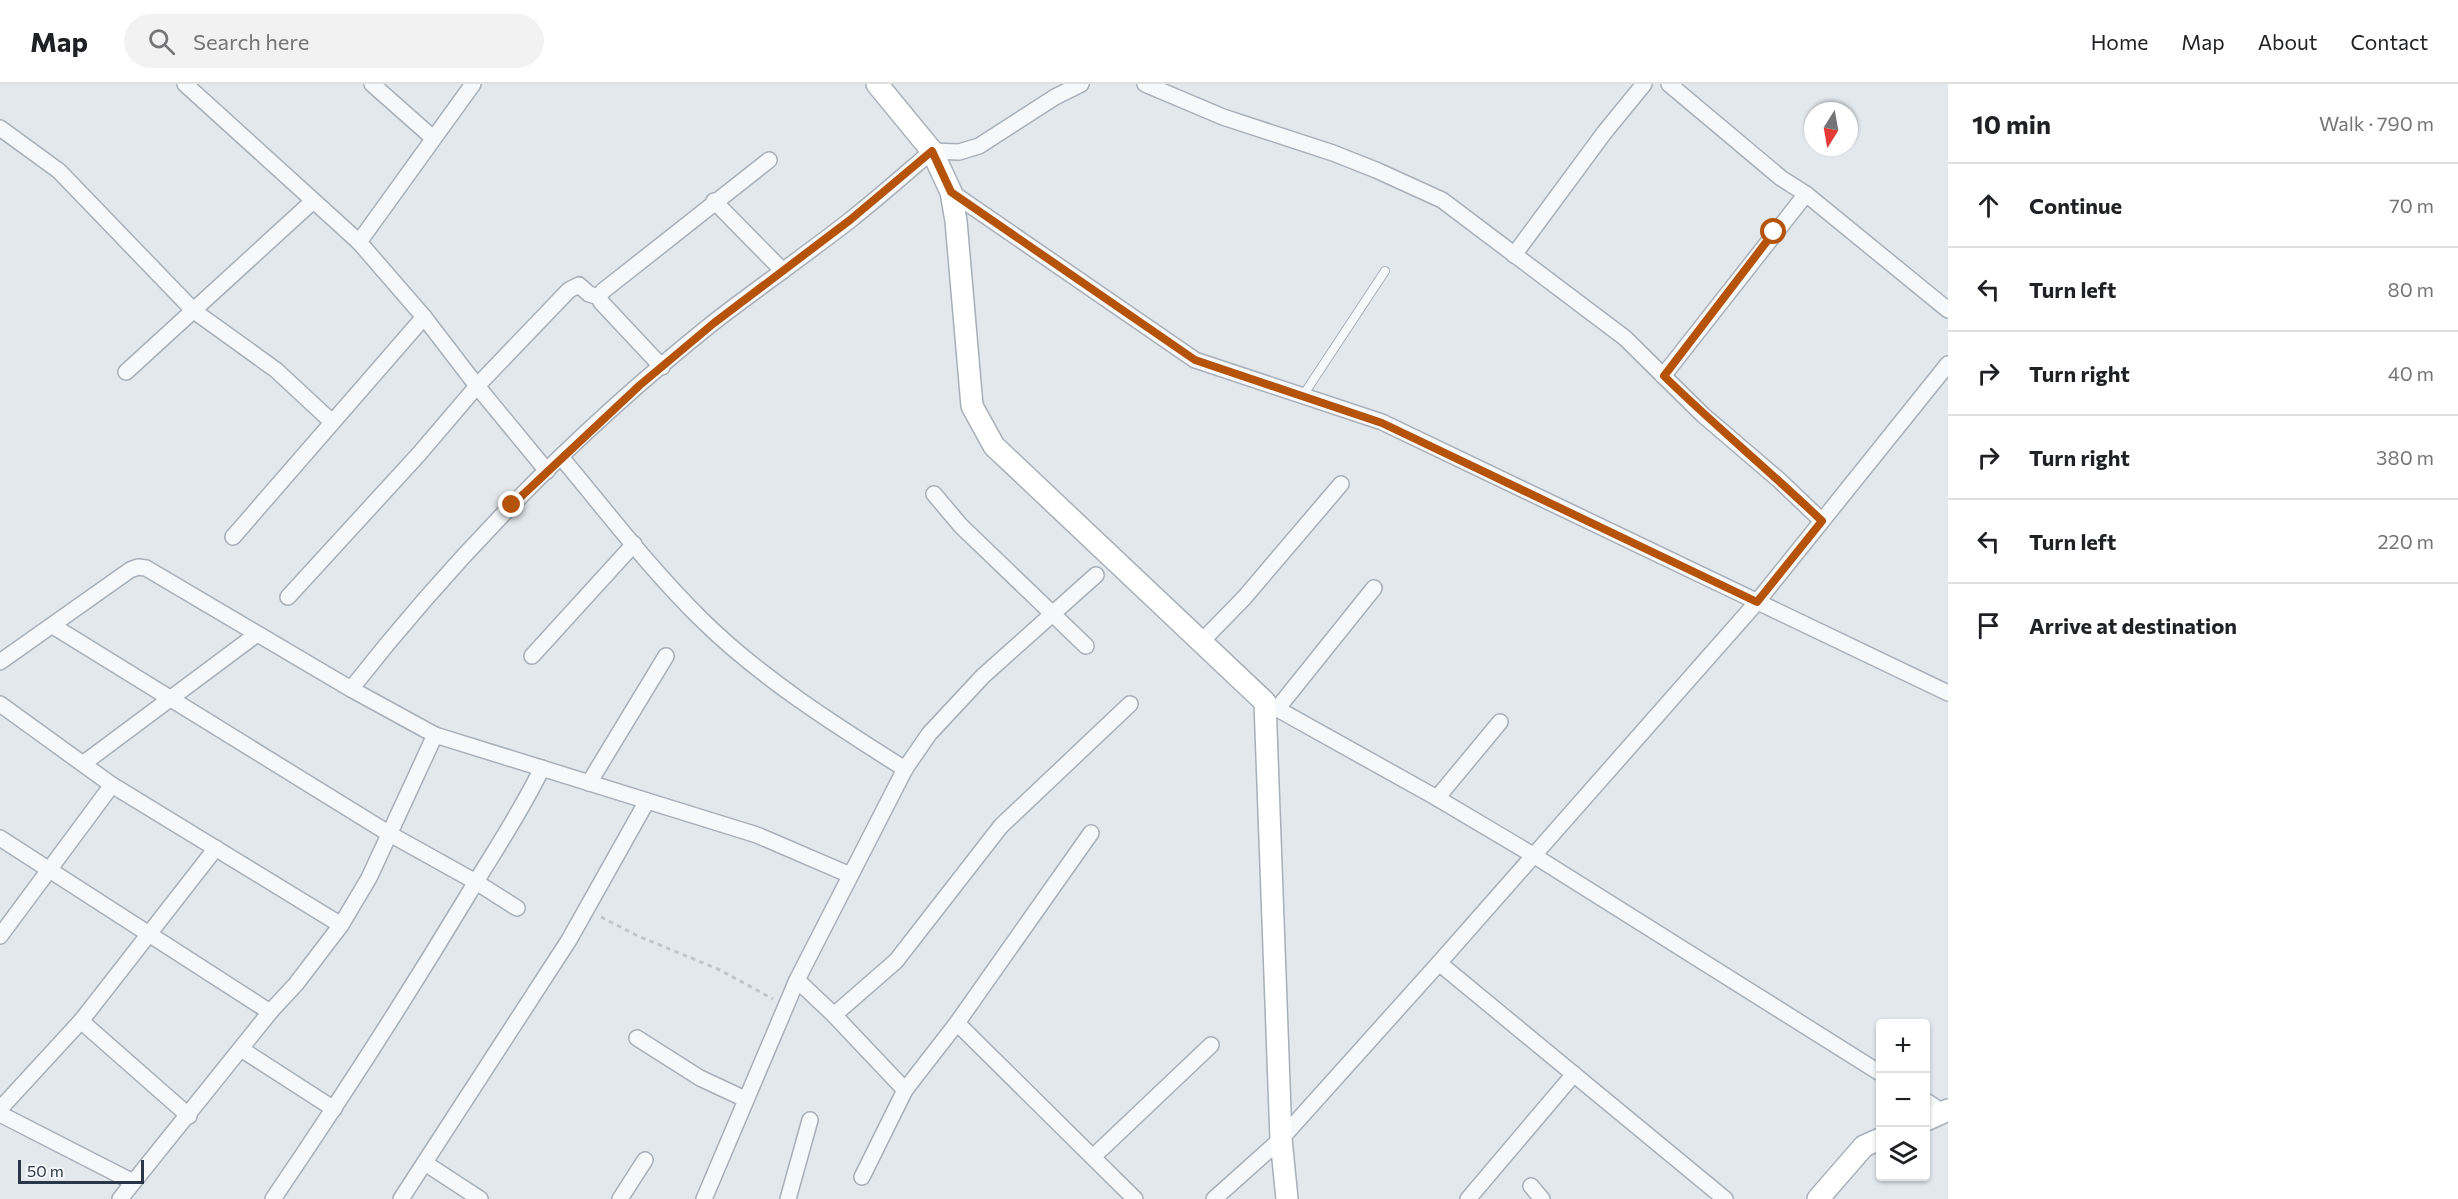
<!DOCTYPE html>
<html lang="en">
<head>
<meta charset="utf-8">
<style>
	:root { --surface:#fff; --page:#f2f2f2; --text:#202124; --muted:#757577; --line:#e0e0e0 }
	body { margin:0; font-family:Commissioner,sans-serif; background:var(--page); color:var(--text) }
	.controls { position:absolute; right:18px; bottom:18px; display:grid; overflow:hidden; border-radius:6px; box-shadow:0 2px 4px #0004 }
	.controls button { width:54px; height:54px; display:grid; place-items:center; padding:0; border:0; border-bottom:2px solid var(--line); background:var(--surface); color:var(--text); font:30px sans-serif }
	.compass { position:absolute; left:1804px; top:18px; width:54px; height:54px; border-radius:50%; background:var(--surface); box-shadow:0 2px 4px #0004; rotate:191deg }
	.scale { position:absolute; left:18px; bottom:15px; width:126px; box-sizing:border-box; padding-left:6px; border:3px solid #293647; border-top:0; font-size:16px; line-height:21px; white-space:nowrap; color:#293647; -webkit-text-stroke:4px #f4f6f9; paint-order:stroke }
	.stop { position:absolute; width:18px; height:18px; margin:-14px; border:4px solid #b45309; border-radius:50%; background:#fff }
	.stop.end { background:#b45309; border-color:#fff; box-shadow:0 2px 6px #0008 }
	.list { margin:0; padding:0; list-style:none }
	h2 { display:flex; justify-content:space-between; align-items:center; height:78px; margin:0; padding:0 24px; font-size:26px }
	h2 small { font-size:20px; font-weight:400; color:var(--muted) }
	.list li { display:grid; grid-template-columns:39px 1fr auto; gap:18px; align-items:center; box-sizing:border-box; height:84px; padding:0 24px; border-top:2px solid var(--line) }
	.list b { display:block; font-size:22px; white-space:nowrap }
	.list em { font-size:20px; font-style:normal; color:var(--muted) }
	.icon { flex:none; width:33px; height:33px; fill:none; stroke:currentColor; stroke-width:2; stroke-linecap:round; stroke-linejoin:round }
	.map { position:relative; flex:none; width:1948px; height:1115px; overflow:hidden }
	header { display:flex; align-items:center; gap:36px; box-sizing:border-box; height:84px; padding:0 30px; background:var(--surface); border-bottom:2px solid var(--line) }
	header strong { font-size:28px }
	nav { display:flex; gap:33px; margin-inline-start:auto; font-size:21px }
	.search { width:420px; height:54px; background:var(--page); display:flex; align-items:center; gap:15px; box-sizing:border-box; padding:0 21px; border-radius:33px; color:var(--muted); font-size:22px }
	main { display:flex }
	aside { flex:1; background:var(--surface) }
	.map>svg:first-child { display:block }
</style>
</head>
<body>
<header>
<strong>Map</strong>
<div class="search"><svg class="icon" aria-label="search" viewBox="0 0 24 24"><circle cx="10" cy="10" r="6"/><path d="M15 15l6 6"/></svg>Search here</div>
<nav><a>Home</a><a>Map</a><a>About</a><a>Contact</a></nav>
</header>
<main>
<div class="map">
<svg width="1948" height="1115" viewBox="0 0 1948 1115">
	<rect width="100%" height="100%" fill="#e3e8ed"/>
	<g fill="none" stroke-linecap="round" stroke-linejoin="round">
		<g stroke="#a7afb8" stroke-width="10">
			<polyline id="lane" points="1302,313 1385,187"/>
		</g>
		<g stroke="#a7afb8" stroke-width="18">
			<g id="street">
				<polyline points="185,0 359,158 424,233 477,302 547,387"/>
				<polyline points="372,0 433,54"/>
				<polyline points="1145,0 1223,33 1333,69 1376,86 1442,116 1625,254 1703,331 1779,396 1822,437"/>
				<polyline points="1669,0 1781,94 1806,110 1948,226"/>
				<polyline points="0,44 59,87 194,227 276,286 332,338"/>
				<polyline points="951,108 1195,276 1382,338 1948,609"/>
				<polyline points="714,117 783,187"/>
				<polyline points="359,158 473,0"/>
				<polyline points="1514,171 1604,49 1644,0"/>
				<polyline points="662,283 601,218 599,213 603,207 769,76"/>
				<polyline points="126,288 312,118"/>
				<polyline points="1663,292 1806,110"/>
				<path d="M561 373C607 428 651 486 702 536 761 594 835 641 905 685"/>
				<polyline points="934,410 961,442 1086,562"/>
				<polyline points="233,453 424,233"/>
				<polyline points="288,513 419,370 477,302 569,206 579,201 589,210 599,213"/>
				<polyline points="53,542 388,749 476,798 517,824"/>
				<polyline points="1201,558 1244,514 1341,400"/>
				<polyline points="532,572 634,460"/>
				<polyline points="0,578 130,486 138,483 146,484 351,605 435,651 757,751 850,791"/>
				<path d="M351 605C457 470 580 345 714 238 758 204 804 172 849 137 877 115 904 91 932 67L959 68 979 62 1055 13 1081 0"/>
				<polyline points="1265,618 1437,714 1533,771 1880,989"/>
				<polyline points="0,620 112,701 341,841"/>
				<polyline points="1277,625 1374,504"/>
				<polyline points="84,679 257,550"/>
				<polyline points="589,699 666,572"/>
				<polyline points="1437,714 1500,638"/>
				<polyline points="0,754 270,928"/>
				<polyline points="0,852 112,701"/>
				<polyline points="1439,879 1725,1115"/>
				<polyline points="797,896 834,931 905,1006"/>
				<polyline points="834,931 896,877 1001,742 1130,620"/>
				<polyline points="81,937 189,1032"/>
				<polyline points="957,939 1135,1115"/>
				<polyline points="637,954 700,994 745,1015"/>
				<polyline points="241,965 334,1025"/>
				<polyline points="1926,1017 1943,1028"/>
				<polyline points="0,1025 81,937 216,764"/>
				<polyline points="0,1030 133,1098"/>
				<polyline points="1094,1072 1211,961"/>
				<polyline points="425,1079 480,1115"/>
				<polyline points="862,1093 905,1006 957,939 1091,749"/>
				<polyline points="1531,1102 1542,1115"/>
				<polyline points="120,1115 270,928 296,900 341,841 369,794 435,651"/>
				<path d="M273 1115C341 1015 406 914 468 811 493 769 521 728 542 684"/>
				<polyline points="401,1115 569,856 647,717"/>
				<polyline points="620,1115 645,1076"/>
				<polyline points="704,1115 797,896 905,685 929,650 983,592 1096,491"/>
				<polyline points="788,1115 810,1036"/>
				<polyline points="1214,1115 1281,1055 1439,879 1757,518 1948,280"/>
				<polyline points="1468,1115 1574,990"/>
			</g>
		</g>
		<g stroke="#a7afb8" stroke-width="24">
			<g id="secondary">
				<polyline points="877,0 932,67 951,108 956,137 972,322 994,362 1265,618 1281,1055 1287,1115"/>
				<polyline points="1926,1036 1948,1026"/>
				<polyline points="1818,1115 1864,1062 1880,1055"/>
			</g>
		</g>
		<polyline stroke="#c1c6cb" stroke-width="3" stroke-dasharray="4.5 4.5" stroke-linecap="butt" points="601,833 638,852 720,886 773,915"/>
		<use href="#lane" stroke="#f7f8fa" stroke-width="8"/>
		<use href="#street" stroke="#f7f8fa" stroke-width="15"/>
		<use href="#secondary" stroke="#fff" stroke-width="21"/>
	</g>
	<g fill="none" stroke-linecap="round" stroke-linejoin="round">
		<path stroke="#b45309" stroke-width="8" d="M512 421 640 301 714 239 850 136 932 67 951 108 1195 276 1382 339 1757 518 1822 437C1770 387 1715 342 1664 292L1774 148"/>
	</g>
</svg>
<div class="controls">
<button>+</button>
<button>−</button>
<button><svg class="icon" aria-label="layers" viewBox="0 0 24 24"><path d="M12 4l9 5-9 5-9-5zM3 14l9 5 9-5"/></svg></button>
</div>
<svg class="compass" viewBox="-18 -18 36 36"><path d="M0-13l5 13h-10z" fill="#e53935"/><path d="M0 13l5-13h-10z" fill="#757577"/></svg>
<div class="scale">50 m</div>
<div class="stop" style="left:1774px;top:148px"></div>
<div class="stop end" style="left:512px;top:421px"></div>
</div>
<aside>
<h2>10 min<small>Walk · 790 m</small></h2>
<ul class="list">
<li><svg class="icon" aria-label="ahead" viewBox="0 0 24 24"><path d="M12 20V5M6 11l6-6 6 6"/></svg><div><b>Continue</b></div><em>70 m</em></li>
<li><svg class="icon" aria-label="left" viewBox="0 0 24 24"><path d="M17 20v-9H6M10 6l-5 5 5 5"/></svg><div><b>Turn left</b></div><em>80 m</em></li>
<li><svg class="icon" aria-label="right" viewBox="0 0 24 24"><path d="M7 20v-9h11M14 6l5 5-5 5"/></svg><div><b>Turn right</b></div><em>40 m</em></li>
<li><svg class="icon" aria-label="right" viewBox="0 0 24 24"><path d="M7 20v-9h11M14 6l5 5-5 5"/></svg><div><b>Turn right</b></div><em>380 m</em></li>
<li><svg class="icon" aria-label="left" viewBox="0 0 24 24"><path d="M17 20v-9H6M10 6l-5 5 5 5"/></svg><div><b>Turn left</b></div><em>220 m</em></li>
<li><svg class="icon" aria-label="arrive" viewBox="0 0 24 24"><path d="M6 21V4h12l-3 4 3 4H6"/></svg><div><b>Arrive at destination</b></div></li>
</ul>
</aside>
</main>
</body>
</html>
